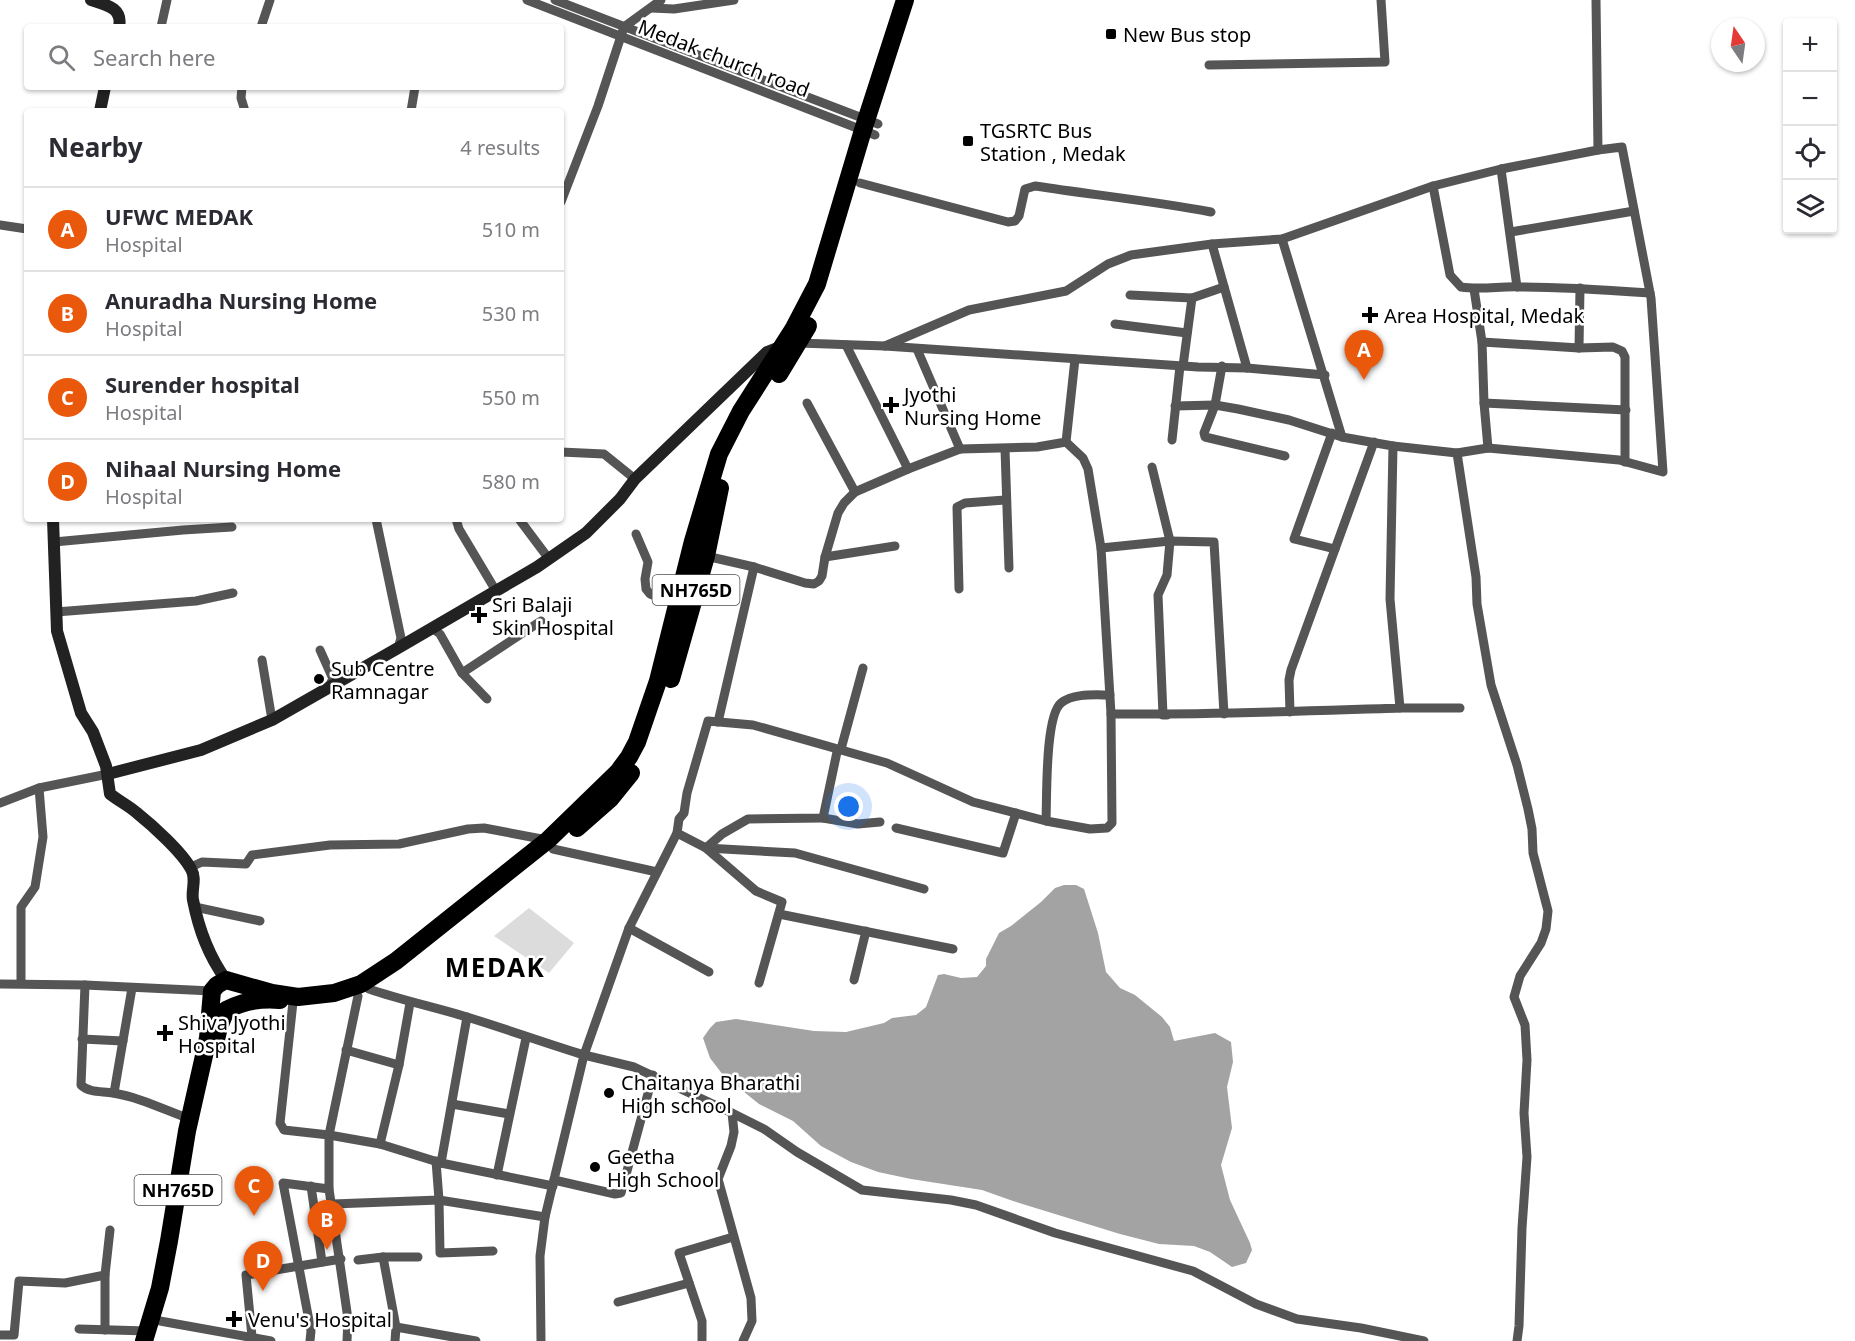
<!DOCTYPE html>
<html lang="en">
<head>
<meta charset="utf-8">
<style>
	:root { --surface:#fff; --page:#f2f2f3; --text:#2b2b33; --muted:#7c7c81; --line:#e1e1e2; --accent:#ea580c }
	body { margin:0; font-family:"Noto Sans",sans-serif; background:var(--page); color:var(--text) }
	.controls { position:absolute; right:18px; top:18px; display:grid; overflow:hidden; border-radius:6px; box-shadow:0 2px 4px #0004 }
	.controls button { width:54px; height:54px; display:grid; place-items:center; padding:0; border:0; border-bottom:2px solid var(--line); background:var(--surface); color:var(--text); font:30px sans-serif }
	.compass { position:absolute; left:1711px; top:18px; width:54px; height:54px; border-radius:50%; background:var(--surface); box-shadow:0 2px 4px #0004; rotate:347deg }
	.you { position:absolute; left:849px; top:807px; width:21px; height:21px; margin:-15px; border:4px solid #fff; border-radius:50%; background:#1a73e8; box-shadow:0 0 0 9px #1a73e833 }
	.badge { display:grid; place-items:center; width:39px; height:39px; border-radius:50%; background:var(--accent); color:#fff; font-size:20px; font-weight:700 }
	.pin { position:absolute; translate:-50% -50px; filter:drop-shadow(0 2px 3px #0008) }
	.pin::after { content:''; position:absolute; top:32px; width:21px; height:18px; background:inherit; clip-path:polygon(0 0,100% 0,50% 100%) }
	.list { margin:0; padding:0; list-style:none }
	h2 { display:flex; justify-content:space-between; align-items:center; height:78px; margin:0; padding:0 24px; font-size:26px }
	h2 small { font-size:20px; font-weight:400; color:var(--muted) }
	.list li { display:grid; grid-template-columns:39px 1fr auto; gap:18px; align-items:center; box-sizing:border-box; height:84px; padding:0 24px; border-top:2px solid var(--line) }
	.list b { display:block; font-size:22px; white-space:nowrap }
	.list p { margin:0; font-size:20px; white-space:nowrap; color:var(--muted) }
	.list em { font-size:20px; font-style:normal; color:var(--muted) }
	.icon { flex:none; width:33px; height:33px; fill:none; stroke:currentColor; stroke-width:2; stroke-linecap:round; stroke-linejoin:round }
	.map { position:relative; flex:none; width:1855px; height:1341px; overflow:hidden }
	.search { position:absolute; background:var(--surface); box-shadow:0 2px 4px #0004; left:24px; top:24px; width:540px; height:66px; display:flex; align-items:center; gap:15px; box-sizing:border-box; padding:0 21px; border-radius:6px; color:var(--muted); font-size:22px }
	.panel { position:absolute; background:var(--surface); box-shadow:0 2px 4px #0004; left:24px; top:108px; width:540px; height:414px; border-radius:6px }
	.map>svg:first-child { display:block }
</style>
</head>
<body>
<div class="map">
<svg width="1855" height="1341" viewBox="0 0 1855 1341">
	<rect width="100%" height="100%" fill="#fff"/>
	<polygon fill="#dcdcdc" points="529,908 574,943 549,973 494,936"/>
	<polygon fill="#a3a3a3" points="1064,885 1076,885 1084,889 1098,933 1106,972 1120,988 1135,995 1162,1017 1170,1027 1174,1041 1215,1033 1231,1042 1233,1062 1227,1087 1232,1128 1221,1165 1230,1200 1250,1243 1252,1250 1246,1263 1232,1267 1210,1252 1194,1246 1159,1244 1120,1234 1013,1201 982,1190 911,1179 878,1172 851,1162 821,1146 793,1121 759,1104 723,1075 710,1058 703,1038 710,1028 716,1022 736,1019 814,1031 846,1032 884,1023 892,1018 916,1015 926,1007 938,975 944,974 961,978 977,977 986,966 986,959 999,933 1011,926 1041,902 1055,888"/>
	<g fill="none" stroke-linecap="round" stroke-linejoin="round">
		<g stroke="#555" stroke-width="9">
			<polyline points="527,0 875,135"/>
			<polyline points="555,0 878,124"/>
			<polyline points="1596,0 1598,150"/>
			<polyline points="651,8 674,9 734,0"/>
			<polyline points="161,27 167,0"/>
			<polyline points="261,27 270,0"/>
			<polyline points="1209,65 1385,62 1381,0"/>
			<polyline points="242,87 241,98 245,111"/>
			<polyline points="411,111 415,87"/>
			<polyline points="1501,169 1517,287"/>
			<path d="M860 183 1008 222 1015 221 1019 216 1025 189 1035 186C1094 195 1153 201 1211 212"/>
			<path d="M1433 186 1450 275 1461 287C1481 290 1501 286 1521 287 1564 287 1607 290 1650 293"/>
			<polyline points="561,202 598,106 624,27 661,0"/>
			<polyline points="0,225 27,229"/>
			<polyline points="1511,232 1634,211"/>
			<polyline points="1212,244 1247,368"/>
			<polyline points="1474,289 1482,342 1484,403 1488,448"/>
			<polyline points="1130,295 1192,298 1224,287"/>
			<polyline points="1115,324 1187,333"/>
			<polyline points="1482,342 1579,348 1613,347 1622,351 1625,357 1625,462"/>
			<polyline points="799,343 885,346 1198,367 1247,368 1325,375"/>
			<polyline points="885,346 969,310 1066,291 1108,264 1131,255 1212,244 1282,239 1433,186 1501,169 1598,150 1622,147 1651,298 1663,472 1619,460 1488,448 1457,453 1393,446"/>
			<polyline points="1579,348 1580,288"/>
			<polyline points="917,349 960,449"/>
			<polyline points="1183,366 1192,298"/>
			<polyline points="1222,366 1215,405 1204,433 1205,437 1285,456"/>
			<polyline points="807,403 855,492"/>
			<polyline points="1484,403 1626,410"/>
			<polyline points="1175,406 1215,405 1238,409 1289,420 1342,437 1282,239"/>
			<polyline points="1332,433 1294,539 1335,549"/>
			<polyline points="1172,440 1180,366"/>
			<polyline points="1066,442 1083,458 1088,469 1101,548 1170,541 1214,542 1224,714"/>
			<polyline points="1005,449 1009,568"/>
			<polyline points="561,452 604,454 635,479"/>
			<polyline points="1457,453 1476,577 1477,604 1491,685 1517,765 1528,809 1532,829 1533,853 1548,911 1546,929 1541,943 1520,976 1514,997 1525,1025 1527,1060 1524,1113 1527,1157 1522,1228 1519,1326 1517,1341"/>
			<polyline points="1152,467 1170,541 1167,575 1158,595 1163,715 1167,715"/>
			<polyline points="908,469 960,449 1037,447 1066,442 1075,359"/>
			<polyline points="376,519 401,638 398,648"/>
			<polyline points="456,519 459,529 496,591"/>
			<polyline points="519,519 549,559"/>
			<polyline points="636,534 648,562 645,579 646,589 650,594 677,604"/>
			<polyline points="54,542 183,530 232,527"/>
			<polyline points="706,556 754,567 805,583 814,584 819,581 822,576 825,557 838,513 844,503 855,492 908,469 846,345"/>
			<polyline points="825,557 895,546"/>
			<polyline points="959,589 957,507 965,503 1005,500"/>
			<polyline points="56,612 196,601 233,593"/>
			<polyline points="432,628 440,634 462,673 487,699"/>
			<polyline points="320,650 333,679 328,688"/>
			<polyline points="262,660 272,720"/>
			<polyline points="462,673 541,621"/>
			<polyline points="1400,708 1460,708"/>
			<polyline points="1290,712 1289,680 1291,670 1374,442"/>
			<path d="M1111 714C1208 715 1304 711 1400 708L1390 599 1393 446 1342 437"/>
			<polyline points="718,722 754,567"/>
			<polyline points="0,803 39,788 108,774"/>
			<polyline points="823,818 858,824 880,822"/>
			<path d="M1046 821C1047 798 1045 716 1061 703 1073 693 1095 695 1110 695"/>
			<polyline points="896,828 1003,853 1016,813"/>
			<polyline points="677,833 706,848 795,853 924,889"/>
			<polyline points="553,849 657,872"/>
			<polyline points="191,867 202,862 246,864 252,855 330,845 399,844 468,829 484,828 547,840"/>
			<polyline points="195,907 260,921"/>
			<polyline points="779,914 953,949"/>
			<polyline points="629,928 709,972"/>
			<polyline points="854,980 866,931"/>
			<polyline points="21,983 21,907 35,887 43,837 39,788"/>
			<polyline points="759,983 782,902 756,891 706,848 722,834 748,819 823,818 837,752 841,749 863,668"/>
			<polyline points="0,984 85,985 212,991"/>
			<path d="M85 985 81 1085C89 1093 102 1091 113 1093 139 1097 165 1110 190 1119"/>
			<path d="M369 989C401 1000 434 1007 467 1017 506 1029 545 1043 584 1055L545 1217 540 1256 541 1341"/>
			<polyline points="293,1002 280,1123 284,1130 329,1135 380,1144 441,1163 553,1186"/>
			<polyline points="82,1039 123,1041"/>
			<polyline points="346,1050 399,1065"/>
			<polyline points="114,1093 132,988"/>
			<polyline points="452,1104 509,1114"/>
			<polyline points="732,1113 764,1129 797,1152 862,1190 951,1200 976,1205 1055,1233 1193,1271 1256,1304 1297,1319 1361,1328 1424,1341"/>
			<polyline points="380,1144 399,1065 410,1003"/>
			<polyline points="441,1163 467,1017"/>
			<polyline points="497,1175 526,1038"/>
			<polyline points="554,1180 615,1194 621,1193 653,1075"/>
			<polyline points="311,1186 322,1262"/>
			<polyline points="333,1204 439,1200 436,1161"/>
			<polyline points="493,1251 440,1253 439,1200 545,1217"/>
			<polyline points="383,1257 418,1257"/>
			<polyline points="358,1260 383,1257 396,1327"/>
			<polyline points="618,1302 689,1283"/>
			<polyline points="160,1321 271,1341"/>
			<polyline points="79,1329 147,1331"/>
			<polyline points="105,1330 105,1275 110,1230"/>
			<polyline points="0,1335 14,1335 19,1281 65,1283 105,1275"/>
			<polyline points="252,1337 246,1275 341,1259"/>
			<polyline points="310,1341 311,1331 283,1183 329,1189"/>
			<polyline points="347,1341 348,1319 329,1189 329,1135 358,996"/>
			<polyline points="395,1341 396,1327 476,1341"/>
			<polyline points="702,1341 702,1321 679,1253 733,1237"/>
			<polyline points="743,1341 752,1321 751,1298 718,1179 731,1146 734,1132 732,1113 634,1067 584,1055 629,928 677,833 679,819 684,813 687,793 708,721 753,725 887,763 973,802 1046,821 1090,829 1107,828 1112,823 1111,714 1101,548"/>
		</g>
		<g stroke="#222" stroke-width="12">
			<path d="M91 0C107 5 123 8 119 27"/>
			<polyline points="100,111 105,87"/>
			<path d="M53 519 57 631 81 713 93 732 106 766 110 794C119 801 129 806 137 813 152 825 182 852 191 869 197 879 191 890 193 900 199 930 208 955 226 980"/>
			<polyline points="108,774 201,750 272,720 398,648 537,567 586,533 620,499 635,479 767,352 785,345"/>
		</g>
		<g stroke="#000" stroke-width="18">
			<polyline points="779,374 808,326"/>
			<polyline points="671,679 706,556 720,488"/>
			<polyline points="577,828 610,799 631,773"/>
			<path d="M215 1044 219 1027 226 1010C242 1002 262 998 280 1000"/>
			<polyline points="144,1341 160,1288 169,1241 187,1131 208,1038 212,991 217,985 226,980 272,993 298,997 334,993 361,984 396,961 548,840 618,772 629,757 637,742 658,681 693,541 719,454 741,411 794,328 817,284 863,130 905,0"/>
		</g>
	</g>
	<g fill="#000" stroke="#fff" stroke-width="2">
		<rect x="1105" y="28" width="12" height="12" rx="3"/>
		<rect x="962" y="135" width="12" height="12" rx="3"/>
		<path d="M1367 306h6v6h6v6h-6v6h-6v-6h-6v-6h6z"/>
		<path d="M888 396h6v6h6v6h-6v6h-6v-6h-6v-6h6z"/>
		<path d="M476 606h6v6h6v6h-6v6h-6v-6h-6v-6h6z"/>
		<circle cx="319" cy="679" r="6"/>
		<path d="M162 1024h6v6h6v6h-6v6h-6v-6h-6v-6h6z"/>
		<circle cx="609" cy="1093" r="6"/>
		<circle cx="595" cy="1167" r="6"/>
		<path d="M231 1310h6v6h6v6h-6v6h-6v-6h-6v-6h6z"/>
	</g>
	<g text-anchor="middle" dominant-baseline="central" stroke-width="5" stroke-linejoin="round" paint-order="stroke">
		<g fill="#fff" stroke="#4c4c4c" stroke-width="1.5">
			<rect x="652.5" y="575" width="87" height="30" rx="4.5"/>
			<rect x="134.5" y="1175" width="87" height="30" rx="4.5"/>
		</g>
		<g font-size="18" font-weight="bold" fill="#000">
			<text x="696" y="590">NH765D</text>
			<text x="178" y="1190">NH765D</text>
		</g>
		<g font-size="20" fill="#000" stroke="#fff" text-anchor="start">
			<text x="1123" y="34">New Bus stop</text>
			<text x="980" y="130">TGSRTC Bus<tspan x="980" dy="23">Station , Medak</tspan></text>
			<text x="1384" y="315">Area Hospital, Medak</text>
			<text x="904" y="394">Jyothi<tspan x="904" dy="23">Nursing Home</tspan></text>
			<text x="492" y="604">Sri Balaji<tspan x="492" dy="23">Skin Hospital</tspan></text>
			<text x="331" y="668">Sub Centre<tspan x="331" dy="23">Ramnagar</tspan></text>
			<text x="178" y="1022">Shiva Jyothi<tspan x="178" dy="23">Hospital</tspan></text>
			<text x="621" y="1082">Chaitanya Bharathi<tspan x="621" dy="23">High school</tspan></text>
			<text x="607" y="1156">Geetha<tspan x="607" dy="23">High School</tspan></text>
			<text x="248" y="1319">Venu's Hospital</text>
		</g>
		<g font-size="20" fill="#000" stroke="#fff">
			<text transform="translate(724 58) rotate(21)">Medak church road</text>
		</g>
		<g font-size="26" font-weight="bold" letter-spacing="1.5" fill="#000" stroke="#fff">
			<text x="495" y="967">MEDAK</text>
		</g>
	</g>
</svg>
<div class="controls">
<button>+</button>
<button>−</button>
<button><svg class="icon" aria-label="locate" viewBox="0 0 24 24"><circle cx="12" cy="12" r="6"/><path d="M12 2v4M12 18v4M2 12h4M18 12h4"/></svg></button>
<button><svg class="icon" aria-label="layers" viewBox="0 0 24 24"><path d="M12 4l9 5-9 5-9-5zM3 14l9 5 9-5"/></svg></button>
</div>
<svg class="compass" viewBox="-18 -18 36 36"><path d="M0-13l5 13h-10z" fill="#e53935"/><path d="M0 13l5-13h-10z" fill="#7c7c81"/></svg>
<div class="you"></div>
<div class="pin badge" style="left:1364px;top:380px">A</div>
<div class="pin badge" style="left:327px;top:1250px">B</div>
<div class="pin badge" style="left:254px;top:1216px">C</div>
<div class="pin badge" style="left:263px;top:1291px">D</div>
<div class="search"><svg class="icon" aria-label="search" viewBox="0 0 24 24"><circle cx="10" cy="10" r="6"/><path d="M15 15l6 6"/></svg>Search here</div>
<section class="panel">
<h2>Nearby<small>4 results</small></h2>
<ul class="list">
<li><span class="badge">A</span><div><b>UFWC MEDAK</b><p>Hospital</p></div><em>510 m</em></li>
<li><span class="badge">B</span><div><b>Anuradha Nursing Home</b><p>Hospital</p></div><em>530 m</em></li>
<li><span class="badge">C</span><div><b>Surender hospital</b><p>Hospital</p></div><em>550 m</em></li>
<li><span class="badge">D</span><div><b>Nihaal Nursing Home</b><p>Hospital</p></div><em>580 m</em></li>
</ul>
</section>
</div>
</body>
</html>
